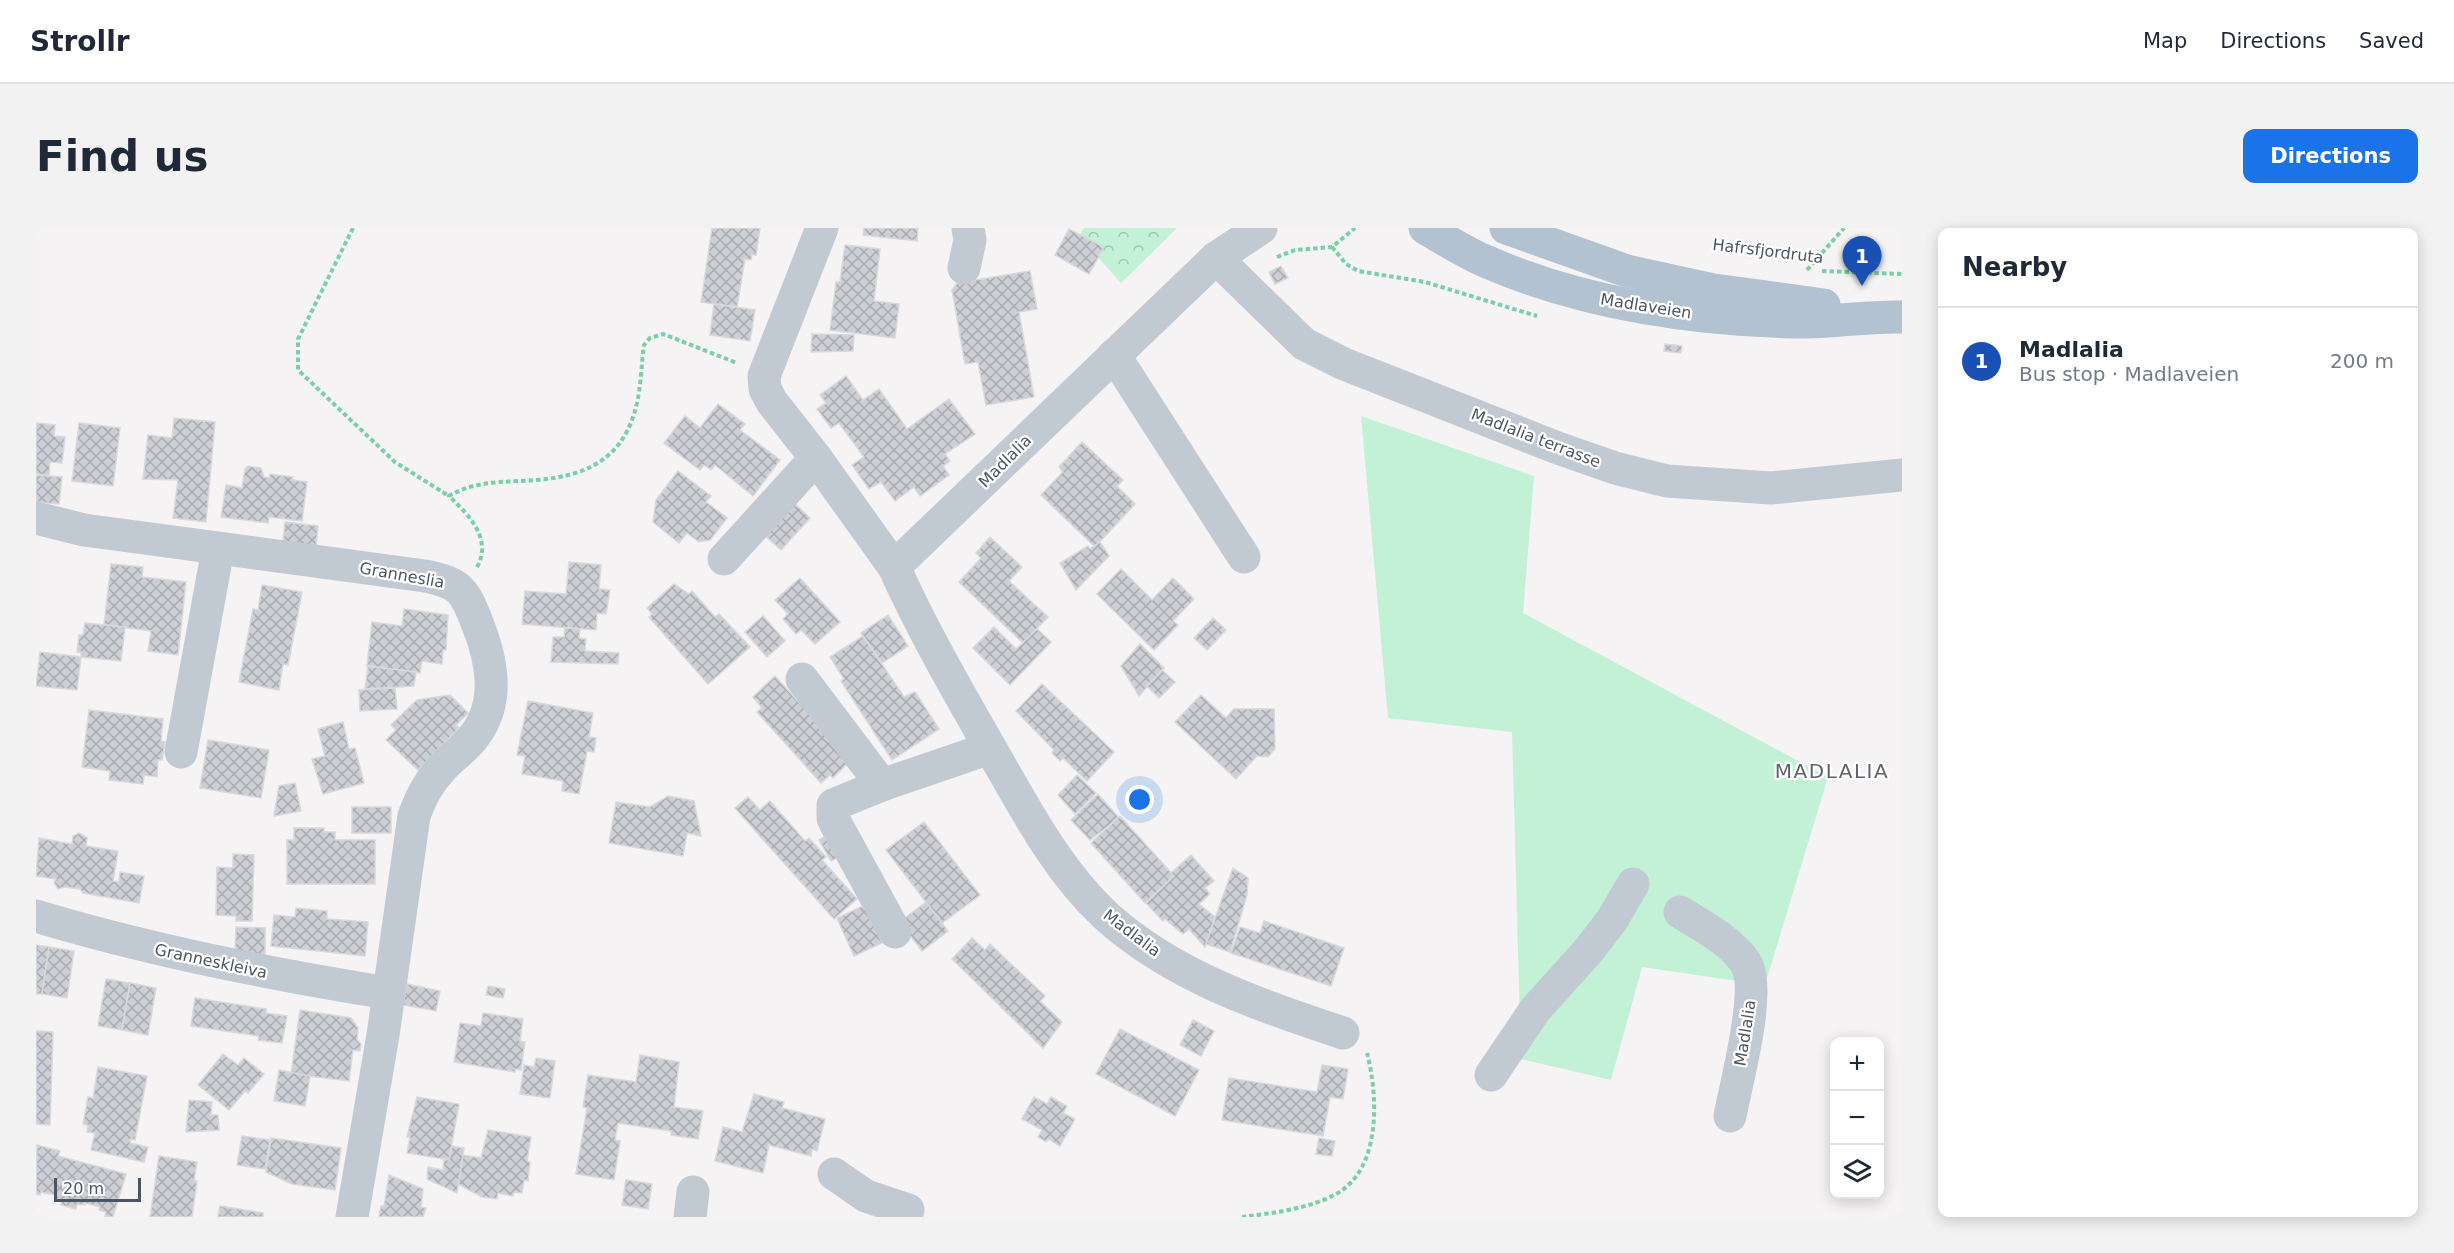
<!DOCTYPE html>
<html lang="en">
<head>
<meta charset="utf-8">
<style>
	:root { --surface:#fff; --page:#f2f2f3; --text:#1f2937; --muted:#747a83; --line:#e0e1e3; --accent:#1a73e8 }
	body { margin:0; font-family:"DejaVu Sans",sans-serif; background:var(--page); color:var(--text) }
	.controls { position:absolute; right:18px; bottom:18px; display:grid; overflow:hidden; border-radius:12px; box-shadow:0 3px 15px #0003 }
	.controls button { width:54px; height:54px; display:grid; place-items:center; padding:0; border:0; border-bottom:2px solid var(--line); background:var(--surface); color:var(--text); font:30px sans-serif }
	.scale { position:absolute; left:18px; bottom:15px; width:87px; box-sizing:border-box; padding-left:6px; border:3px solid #4a5661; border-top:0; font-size:16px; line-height:21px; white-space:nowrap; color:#4a5661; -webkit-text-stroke:4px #fff; paint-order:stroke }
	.you { position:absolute; left:1104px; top:572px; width:21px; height:21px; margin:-15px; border:4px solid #fff; border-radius:50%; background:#1a73e8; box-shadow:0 0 0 9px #1a73e833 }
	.badge { display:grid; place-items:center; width:39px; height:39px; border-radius:50%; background:var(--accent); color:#fff; font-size:20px; font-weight:700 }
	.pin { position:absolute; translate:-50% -50px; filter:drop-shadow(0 2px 3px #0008) }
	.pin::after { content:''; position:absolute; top:32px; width:21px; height:18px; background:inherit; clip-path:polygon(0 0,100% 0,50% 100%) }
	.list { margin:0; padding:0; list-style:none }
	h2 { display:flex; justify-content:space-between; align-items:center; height:78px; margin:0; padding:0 24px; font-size:26px }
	h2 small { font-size:20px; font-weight:400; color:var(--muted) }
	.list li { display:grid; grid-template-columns:39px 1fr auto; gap:18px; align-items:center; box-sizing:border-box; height:108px; padding:0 24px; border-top:2px solid var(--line) }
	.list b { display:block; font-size:22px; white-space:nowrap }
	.list p { margin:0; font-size:20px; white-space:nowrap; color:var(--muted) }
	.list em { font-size:20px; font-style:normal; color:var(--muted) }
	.icon { flex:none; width:33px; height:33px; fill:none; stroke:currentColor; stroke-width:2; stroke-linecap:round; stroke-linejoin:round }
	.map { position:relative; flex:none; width:1866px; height:989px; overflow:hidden; border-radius:12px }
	header { display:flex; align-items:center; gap:36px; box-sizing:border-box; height:84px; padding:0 30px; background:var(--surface); border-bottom:2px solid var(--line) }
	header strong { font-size:28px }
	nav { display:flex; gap:33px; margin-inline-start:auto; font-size:21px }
	.intro { display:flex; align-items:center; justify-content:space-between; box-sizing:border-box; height:144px; padding:0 36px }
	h1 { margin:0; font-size:42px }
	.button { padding:15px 27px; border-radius:12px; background:var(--accent); color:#fff; font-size:21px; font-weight:700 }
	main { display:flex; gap:36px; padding:0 36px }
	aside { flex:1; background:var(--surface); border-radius:12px; box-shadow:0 3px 15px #0003 }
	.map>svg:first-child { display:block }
</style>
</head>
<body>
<header>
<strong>Strollr</strong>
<nav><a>Map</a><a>Directions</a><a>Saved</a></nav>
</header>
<div class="intro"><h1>Find us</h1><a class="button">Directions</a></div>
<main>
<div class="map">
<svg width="1866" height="989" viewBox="0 0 1866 989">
	<defs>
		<pattern id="forest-crowns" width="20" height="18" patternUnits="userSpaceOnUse" patternTransform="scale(1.5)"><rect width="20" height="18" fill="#c3f1d5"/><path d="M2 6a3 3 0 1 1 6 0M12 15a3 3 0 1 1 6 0" fill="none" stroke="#a0c6b0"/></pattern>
		<pattern id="building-cross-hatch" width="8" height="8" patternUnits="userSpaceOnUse" patternTransform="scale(1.5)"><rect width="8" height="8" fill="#cdcfd5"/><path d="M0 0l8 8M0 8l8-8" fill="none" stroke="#a8abb0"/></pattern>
	</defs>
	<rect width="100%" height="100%" fill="#f5f3f3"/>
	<polygon fill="#c3f1d5" points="1325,188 1498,248 1487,385 1792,549 1729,757 1606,739 1575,852 1485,831 1476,504 1352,490"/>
	<polygon fill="url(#forest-crowns)" points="1048,0 1141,0 1085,55 1043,8"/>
	<g fill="url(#building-cross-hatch)" stroke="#d7d9de" stroke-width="1.5">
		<polygon points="676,0 724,0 720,27 716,26 715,32 709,31 701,79 665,74"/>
		<polygon points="828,0 882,0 881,13 827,7"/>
		<polygon points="1033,1 1068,19 1053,46 1019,27"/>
		<polygon points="809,17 844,21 838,73 863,76 859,110 794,102 800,54 804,54"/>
		<polygon points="1819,32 1836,32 1835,39 1818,38"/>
		<polygon points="1245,38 1252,50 1239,56 1233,44"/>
		<polygon points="994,43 1001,81 983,84 998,169 950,177 942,134 929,136 916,62 921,55"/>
		<polygon points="678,76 719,82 714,113 674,107"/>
		<polygon points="776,106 818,107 817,123 775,124"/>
		<polygon points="1629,116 1646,118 1645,125 1628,123"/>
		<polygon points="810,148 827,172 843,161 871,201 913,171 939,206 909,226 914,233 907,238 913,247 884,268 878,259 859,273 845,254 833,261 816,237 828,229 803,195 795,200 781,181 790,175 784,167"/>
		<polygon points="682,176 709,196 704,202 744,232 717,268 679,237 675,242 668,237 664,242 628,215 649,188 664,200"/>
		<polygon points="138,190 179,194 170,294 137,290 142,252 107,251 112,207 136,210"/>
		<polygon points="0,195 19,197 18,208 29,209 26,235 14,234 13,247 0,246"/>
		<polygon points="43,195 84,200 77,258 36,253"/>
		<polygon points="1046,214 1087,252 1081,258 1099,276 1059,319 1005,267 1027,244 1023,239"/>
		<polygon points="212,238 225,240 228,249 233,250 234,246 257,249 256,252 271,254 266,293 233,289 232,295 185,289 190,257 206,260 209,241"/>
		<polygon points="642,243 675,268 670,274 691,290 674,312 663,314 651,305 643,315 617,294 620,272"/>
		<polygon points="0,247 26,249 23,276 0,274"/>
		<polygon points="753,270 774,290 745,322 723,302"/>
		<polygon points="249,294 282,298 280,318 247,314"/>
		<polygon points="954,309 986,339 973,353 1012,389 987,415 923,354 945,330 940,325"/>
		<polygon points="1064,314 1073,328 1040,362 1024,335 1052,318 1054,321"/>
		<polygon points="533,334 565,337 563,361 574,362 570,386 561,385 560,402 486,396 489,363 530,366"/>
		<polygon points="75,336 107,339 106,349 150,354 142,427 112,423 115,403 68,397"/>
		<polygon points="1085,341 1116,372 1137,350 1158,371 1137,393 1142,397 1118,422 1061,366"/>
		<polygon points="764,350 804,394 779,416 765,402 760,406 747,391 752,386 739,372"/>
		<polygon points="638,356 653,366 656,363 679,389 683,386 714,419 672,456 613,389 616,386 611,380"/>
		<polygon points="226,357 266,364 252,437 247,436 243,462 203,454 217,381 222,382"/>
		<polygon points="368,381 412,387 410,422 407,422 406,436 386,433 384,445 331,438 336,394 366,398"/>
		<polygon points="852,387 872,418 846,435 825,405"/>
		<polygon points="727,388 749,413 731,429 709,404"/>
		<polygon points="1177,390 1190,402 1171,422 1158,410"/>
		<polygon points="49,395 89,399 85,433 45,429 45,424 41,424 43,407 47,407"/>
		<polygon points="958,399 980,421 1001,401 1015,414 974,457 937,420"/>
		<polygon points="529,400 544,401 543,410 550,411 549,423 583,425 582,436 515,434 517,409 528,409"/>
		<polygon points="827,408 868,469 879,464 903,501 856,532 805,453 808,451 794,429"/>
		<polygon points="1104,416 1128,440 1103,468 1085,438"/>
		<polygon points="4,424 45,429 41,462 0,458"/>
		<polygon points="332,438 380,444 378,458 329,461"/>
		<polygon points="1126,442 1139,454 1123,470 1111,458"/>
		<polygon points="739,448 813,529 812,535 797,550 794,547 785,555 721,484 726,480 717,469"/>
		<polygon points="1006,456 1078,524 1051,553 1027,530 1024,533 1016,525 1018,522 980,483"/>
		<polygon points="359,460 361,481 324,483 323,462"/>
		<polygon points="414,467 432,485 420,497 423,500 382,542 350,512 360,502 355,497 381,472"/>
		<polygon points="1165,467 1190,490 1198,481 1238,481 1239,521 1232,529 1221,528 1200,551 1139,494"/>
		<polygon points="492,473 557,485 553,509 560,510 558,524 551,523 543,566 526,563 527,553 486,546 489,528 481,527"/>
		<polygon points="53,482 127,491 125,513 129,514 126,532 122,532 121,549 108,547 107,556 73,552 74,543 46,539"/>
		<polygon points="307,494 313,521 319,520 328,555 287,566 276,531 289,528 282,501"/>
		<polygon points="172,512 233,522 225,570 164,560"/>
		<polygon points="1041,547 1060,565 1039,586 1022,567"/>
		<polygon points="259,555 265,583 238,588 243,558"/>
		<polygon points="1062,566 1083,590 1054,612 1035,592"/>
		<polygon points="632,568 658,573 665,608 651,605 647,628 573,615 580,574 614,579"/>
		<polygon points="712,569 724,582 734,573 769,613 773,610 790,629 786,632 821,671 798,691 699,580"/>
		<rect x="316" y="579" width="39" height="26"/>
		<polygon points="1084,588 1138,648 1109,675 1055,615"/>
		<polygon points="888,594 944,667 906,695 850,622"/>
		<polygon points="258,600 288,600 288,604 299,604 299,612 339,612 339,656 251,656 251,612 258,612"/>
		<polygon points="43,605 51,610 50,618 82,623 77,653 83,654 84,644 108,648 103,675 47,665 44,661 29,659 22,661 18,655 20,651 0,648 3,610 36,616 37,608"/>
		<polygon points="795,605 807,627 795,633 783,612"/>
		<polygon points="197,626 218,627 216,693 200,693 200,688 180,687 181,639 197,640"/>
		<polygon points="1155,627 1178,653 1169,660 1174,666 1163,676 1179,689 1169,719 1153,701 1147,706 1129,691 1127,693 1110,675 1138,648 1135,645"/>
		<polygon points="1197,640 1212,650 1211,667 1194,724 1170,716"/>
		<polygon points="890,674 912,703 886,723 864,694"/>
		<polygon points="829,677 846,715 818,728 801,690"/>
		<polygon points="260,680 291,683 291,691 332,694 329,728 235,718 238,687 259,689"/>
		<polygon points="1228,693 1308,720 1295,758 1195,725 1204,699 1224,705"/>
		<polygon points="200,699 229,700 229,727 199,725"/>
		<polygon points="936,710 949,722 954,716 1009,768 1004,773 1026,794 1007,820 916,731"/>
		<polygon points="0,717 13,719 6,766 0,766"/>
		<polygon points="13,719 38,723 31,770 6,766"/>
		<polygon points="70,751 94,755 86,802 62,798"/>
		<polygon points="94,755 120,760 112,807 86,802"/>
		<polygon points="371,756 404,763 400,783 367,777"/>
		<polygon points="452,758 469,761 467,770 450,767"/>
		<polygon points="159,770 230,781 230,785 251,788 246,815 222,812 223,808 155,798"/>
		<polygon points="264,782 315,790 322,800 321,812 325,816 324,823 317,822 313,853 255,846"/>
		<polygon points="447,785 487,791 484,813 489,814 485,842 479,841 479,844 418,834 424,795 445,798"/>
		<polygon points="1157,792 1178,803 1165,828 1144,817"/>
		<polygon points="1084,801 1163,842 1139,888 1060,846"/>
		<polygon points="0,803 17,804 14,897 0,896"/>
		<polygon points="187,826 202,837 208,830 228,846 212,865 209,863 193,882 162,857"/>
		<polygon points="604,827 643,834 638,879 667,883 662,911 635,907 635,903 582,895 579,912 584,913 578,952 540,946 551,880 547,879 552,847 600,854"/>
		<polygon points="500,830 519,833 514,870 484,866 488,837 498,839"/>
		<polygon points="1286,837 1312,841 1307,871 1294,869 1287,908 1186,892 1193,850 1281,864"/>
		<polygon points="62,839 111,848 99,912 95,911 94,915 112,919 108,934 55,922 59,905 51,904 52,897 47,896 52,869 57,870"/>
		<polygon points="243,842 274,848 269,878 238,873"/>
		<polygon points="718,866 748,874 746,880 789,891 781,923 776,921 775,928 733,917 727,945 679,933 687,899 706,904"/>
		<polygon points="381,869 423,876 413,932 371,925 374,909 371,909"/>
		<polygon points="998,869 1011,876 1015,869 1031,878 1027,885 1039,891 1024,918 1012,911 1010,914 1002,909 1006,902 986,891"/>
		<polygon points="153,872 176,874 175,887 182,887 183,902 150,904"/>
		<polygon points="452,902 495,909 491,933 494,934 492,953 488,952 486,965 478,964 477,968 462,965 461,971 446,969 422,956 427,927 445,930"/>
		<polygon points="206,908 234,912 229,941 201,937"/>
		<polygon points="235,910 305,920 299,962 256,956 230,944"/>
		<polygon points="1283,910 1299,913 1296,928 1280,926"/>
		<polygon points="1,917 24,923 22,928 90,946 77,989 69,988 70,984 63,982 64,979 49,975 49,977 41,976 40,981 25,977 26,972 19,970 20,967 5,964 4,967 0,966"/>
		<polygon points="416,918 428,920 421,965 391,951 392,939 407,942 408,931 413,932"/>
		<polygon points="123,928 161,934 158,953 161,953 156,989 114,989"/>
		<polygon points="353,947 387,961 385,979 390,980 387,989 343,989 345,978 348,978"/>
		<polygon points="590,952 616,956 612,981 586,977"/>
		<polygon points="184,978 227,985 227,989 182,989"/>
	</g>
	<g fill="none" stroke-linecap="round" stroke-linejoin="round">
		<g stroke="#7ad0a6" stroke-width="4" stroke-dasharray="4.5 3" stroke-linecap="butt">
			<polyline points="317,0 262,111 262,142 359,234 413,268"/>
			<polyline points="1296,19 1310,36 1322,43 1389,54 1501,88"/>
			<polyline points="1241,29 1259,22 1296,19 1319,0"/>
			<polyline points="1771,42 1808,0"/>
			<polyline points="1786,43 1866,46"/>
			<path d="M441 339C457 311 432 286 413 268 435 255 458 254 484 253 535 251 581 241 598 186 605 165 605 139 608 117L614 110 627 106 701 135"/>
			<path d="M1206 989C1236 985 1273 981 1300 966 1346 941 1342 867 1331 825"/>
		</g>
		<g stroke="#c1cad2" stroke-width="33">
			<polyline points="786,0 728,148 729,161 736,174 780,230 858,339"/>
			<path d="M1225 0 1180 30 858 339C887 403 921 462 956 523 989 580 1020 641 1069 687 1136 748 1223 777 1307 805"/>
			<polyline points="1180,30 1268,116 1308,136 1519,219 1579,240 1631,253 1735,260 1866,247"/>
			<polyline points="928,40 934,12 932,0"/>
			<polyline points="1078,127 1208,329"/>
			<path d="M0 290 48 302 93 308 389 348C426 355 429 364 442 397 456 433 464 474 439 507 430 520 416 529 406 540 392 555 385 569 378 588L347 807 316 989"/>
			<polyline points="688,331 780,230"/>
			<polyline points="766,451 846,557"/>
			<polyline points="145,524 182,321"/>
			<path d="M1644 684C1666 698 1694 712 1709 734 1727 759 1700 855 1694 888"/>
			<path d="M0 688C116 723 233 746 352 765"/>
			<polyline points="859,704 801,598 797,590 797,577 846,557 954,520"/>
			<polyline points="1455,847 1499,782 1553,722 1576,692 1597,656"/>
			<polyline points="798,946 830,968 872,982 870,989"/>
			<polyline points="654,989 657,964"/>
		</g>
		<g stroke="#b3c2d1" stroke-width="33">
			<path d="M1389 0C1408 11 1428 24 1449 33 1545 75 1652 91 1756 94 1793 95 1829 88 1866 89"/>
			<polyline points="1470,0 1591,43 1678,62 1788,77"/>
		</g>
	</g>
	<g text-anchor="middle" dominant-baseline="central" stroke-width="4.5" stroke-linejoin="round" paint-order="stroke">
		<g font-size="16" fill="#4a5661" stroke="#fff">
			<text transform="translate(1732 23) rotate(7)">Hafrsfjordruta</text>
			<text transform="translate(1610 78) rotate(9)">Madlaveien</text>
			<text transform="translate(1500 210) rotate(21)">Madlalia terrasse</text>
			<text transform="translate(969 233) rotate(-45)">Madlalia</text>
			<text transform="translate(366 347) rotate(10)">Granneslia</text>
			<text transform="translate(1096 705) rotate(37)">Madlalia</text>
			<text transform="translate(175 733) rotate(12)">Granneskleiva</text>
			<text transform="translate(1709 805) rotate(-81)">Madlalia</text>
		</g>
		<g font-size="20" letter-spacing="1.5" fill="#5f6368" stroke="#fff">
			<text x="1796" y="543">MADLALIA</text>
		</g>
	</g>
</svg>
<div class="controls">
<button>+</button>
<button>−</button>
<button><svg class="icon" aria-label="layers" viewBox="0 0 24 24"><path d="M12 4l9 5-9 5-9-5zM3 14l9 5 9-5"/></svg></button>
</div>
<div class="scale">20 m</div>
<div class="you"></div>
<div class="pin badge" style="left:1826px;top:58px;background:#1a4fb4">1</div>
</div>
<aside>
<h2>Nearby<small></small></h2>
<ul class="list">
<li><span class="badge" style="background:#1a4fb4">1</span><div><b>Madlalia</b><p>Bus stop · Madlaveien</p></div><em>200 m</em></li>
</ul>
</aside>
</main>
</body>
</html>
